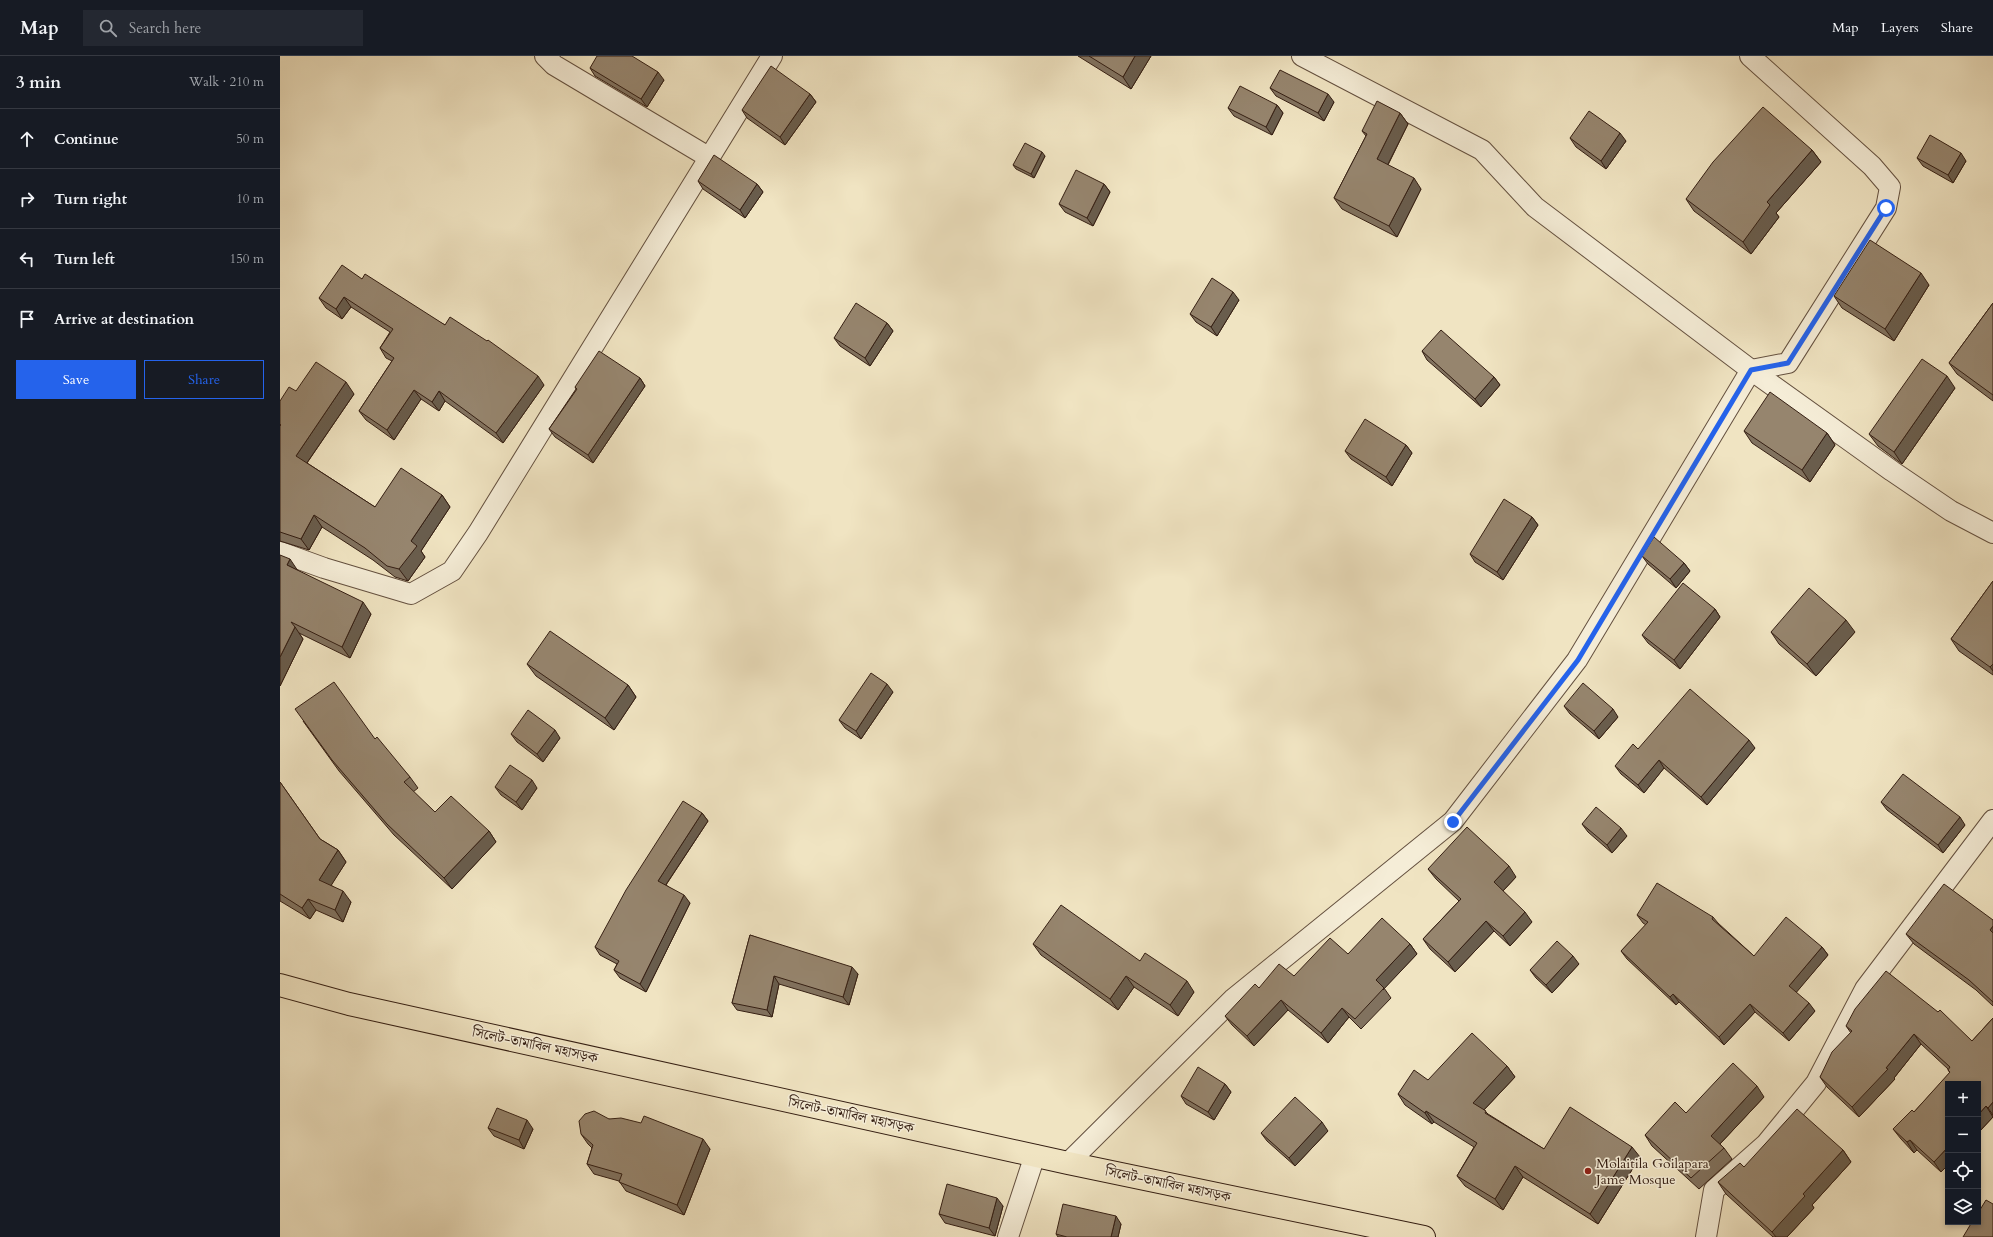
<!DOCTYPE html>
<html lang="en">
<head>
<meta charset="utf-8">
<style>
	:root { --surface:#171b24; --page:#242831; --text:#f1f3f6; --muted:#9ea1a6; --line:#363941; --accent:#2563eb }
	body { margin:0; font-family:Cardo,"Noto Serif Bengali",serif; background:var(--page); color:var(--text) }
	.controls { position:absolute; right:12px; bottom:12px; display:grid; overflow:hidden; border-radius:0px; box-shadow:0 2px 6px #0003 }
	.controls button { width:36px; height:36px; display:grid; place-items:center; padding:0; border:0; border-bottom:1px solid var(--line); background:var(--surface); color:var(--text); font:20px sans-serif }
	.stop { position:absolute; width:12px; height:12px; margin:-9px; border:3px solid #2563eb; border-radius:50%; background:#fff }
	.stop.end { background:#2563eb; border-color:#fff; box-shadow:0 1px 4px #0008 }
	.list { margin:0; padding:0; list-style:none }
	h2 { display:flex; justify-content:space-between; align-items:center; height:52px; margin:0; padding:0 16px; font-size:17px }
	h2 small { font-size:13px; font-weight:400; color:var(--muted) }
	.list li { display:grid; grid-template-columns:26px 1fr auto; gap:12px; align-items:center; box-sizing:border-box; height:60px; padding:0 16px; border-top:1px solid var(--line) }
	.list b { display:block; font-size:15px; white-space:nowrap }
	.list em { font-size:13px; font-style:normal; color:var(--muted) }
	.actions { display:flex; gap:8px; padding:12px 16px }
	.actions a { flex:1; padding:9px 0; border:1px solid var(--accent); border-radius:0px; text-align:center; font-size:14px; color:var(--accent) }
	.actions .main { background:var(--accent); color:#fff }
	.icon { flex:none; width:22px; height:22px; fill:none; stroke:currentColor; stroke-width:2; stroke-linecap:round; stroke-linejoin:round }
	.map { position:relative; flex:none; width:1713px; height:1181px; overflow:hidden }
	header { display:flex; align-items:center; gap:24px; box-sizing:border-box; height:56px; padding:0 20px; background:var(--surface); border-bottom:1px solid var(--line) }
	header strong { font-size:19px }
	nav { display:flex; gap:22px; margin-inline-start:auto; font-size:14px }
	.search { width:280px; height:36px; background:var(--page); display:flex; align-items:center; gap:10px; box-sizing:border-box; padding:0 14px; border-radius:0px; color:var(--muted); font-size:15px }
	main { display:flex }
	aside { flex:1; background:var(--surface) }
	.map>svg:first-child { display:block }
</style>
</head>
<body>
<header>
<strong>Map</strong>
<div class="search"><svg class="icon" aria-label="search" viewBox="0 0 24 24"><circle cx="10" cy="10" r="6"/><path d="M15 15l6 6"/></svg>Search here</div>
<nav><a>Map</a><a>Layers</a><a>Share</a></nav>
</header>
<main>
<aside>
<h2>3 min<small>Walk · 210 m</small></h2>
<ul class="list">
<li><svg class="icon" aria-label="ahead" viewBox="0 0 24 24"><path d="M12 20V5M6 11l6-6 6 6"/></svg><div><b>Continue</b></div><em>50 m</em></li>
<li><svg class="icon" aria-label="right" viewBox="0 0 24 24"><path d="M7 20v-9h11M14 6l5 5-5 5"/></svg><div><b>Turn right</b></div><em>10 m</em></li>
<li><svg class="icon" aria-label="left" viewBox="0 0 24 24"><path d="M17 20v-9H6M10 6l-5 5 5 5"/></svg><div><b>Turn left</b></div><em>150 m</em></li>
<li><svg class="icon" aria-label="arrive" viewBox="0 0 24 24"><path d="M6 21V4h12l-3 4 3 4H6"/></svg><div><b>Arrive at destination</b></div></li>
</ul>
<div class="actions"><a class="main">Save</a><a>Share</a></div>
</aside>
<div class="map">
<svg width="1713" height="1181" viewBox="0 0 1713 1181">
	<rect width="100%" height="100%" fill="#f0e4c2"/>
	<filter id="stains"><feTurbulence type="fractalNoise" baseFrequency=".005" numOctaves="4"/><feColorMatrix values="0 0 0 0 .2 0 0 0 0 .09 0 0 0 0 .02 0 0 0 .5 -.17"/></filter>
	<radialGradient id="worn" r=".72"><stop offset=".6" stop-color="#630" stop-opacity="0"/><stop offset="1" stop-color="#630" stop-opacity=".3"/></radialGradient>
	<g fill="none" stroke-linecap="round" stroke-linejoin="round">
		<g stroke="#64503f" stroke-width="22">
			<g id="street">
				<polyline points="265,0 274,9 430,102"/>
				<polyline points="1022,0 1202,94 1255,151 1471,314 1612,415 1671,455 1713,477"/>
				<polyline points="0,496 44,512 131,538 172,515 198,477 492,0"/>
				<polyline points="788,1107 953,943 1173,765 1297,604 1471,314 1508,307 1606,152 1610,131 1592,110 1470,0"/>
				<polyline points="728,1181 755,1099"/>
				<polyline points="1426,1181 1434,1134 1486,1088 1536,1027 1585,933 1713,764"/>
			</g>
		</g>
		<g stroke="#351f13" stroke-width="24">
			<polyline id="highway" points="0,929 69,948 788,1107 1144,1181"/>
		</g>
		<use href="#street" stroke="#f5edd7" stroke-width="20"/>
		<use href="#highway" stroke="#f0e4c2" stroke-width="22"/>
	</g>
	<g fill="#81725f" stroke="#351f13">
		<polygon points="798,0 871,0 851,33"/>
		<polygon points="310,12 384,24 367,51 315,20"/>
		<polygon points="990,32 1054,46 1044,65 996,40"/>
		<polygon points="530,38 536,46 505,89 467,62 462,54"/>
		<polygon points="997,49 1003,57 992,79 954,60 948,52"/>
		<polygon points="1120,57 1128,68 1108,109 1141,133 1117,181 1062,153 1054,142 1086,80 1082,75"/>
		<polygon points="1290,82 1346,85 1326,113 1296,91"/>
		<polygon points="1532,94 1541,106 1496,157 1499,161 1471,198 1414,155 1406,143"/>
		<polygon points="765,100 754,122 736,113 733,109"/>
		<polygon points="1637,102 1686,105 1673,127 1643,110"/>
		<polygon points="418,125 477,128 483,136 465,162 423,133"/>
		<polygon points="824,128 830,136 813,170 785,156 779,148"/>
		<polygon points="82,223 165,269 264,329 223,387 165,345 159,355 141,343 114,384 86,364 79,355 112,305 106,302 100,292 110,276 71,251 62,263 46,252 39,242"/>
		<polygon points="1649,229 1614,285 1562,252 1554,240"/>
		<polygon points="959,244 937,280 916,266 910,258"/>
		<polygon points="1713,247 1713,345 1677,318 1669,307"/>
		<polygon points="607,267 613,275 590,310 560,290 554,282"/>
		<polygon points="1142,295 1214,321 1220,329 1201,351 1147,304"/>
		<polygon points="360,322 365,330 313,407 275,381 269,373 296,333 295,331"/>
		<polygon points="1675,332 1622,408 1598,390 1589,378"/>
		<polygon points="16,335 74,338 27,407 95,451 162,439 170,451 141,495 145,501 128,525 115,521 93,504 42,471 29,494 0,485 0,345"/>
		<polygon points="1464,375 1547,377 1555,389 1530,426 1472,387"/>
		<polygon points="1126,389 1132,397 1112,430 1071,403 1065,395"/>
		<polygon points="1252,461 1258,469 1223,524 1195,506 1190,498"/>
		<polygon points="1362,500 1404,507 1410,515 1396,532 1368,508"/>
		<polygon points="18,515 91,558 70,602 19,577 23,583 0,630"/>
		<polygon points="1713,525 1713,619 1679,595 1671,583"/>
		<polygon points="1435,553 1440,561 1400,613 1368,587 1362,579"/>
		<polygon points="1491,576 1575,576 1536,620 1499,588"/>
		<polygon points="247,608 348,629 356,641 334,674 256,620"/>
		<polygon points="613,636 581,683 565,672 559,664"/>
		<polygon points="1284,650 1338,661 1319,683 1290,658"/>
		<polygon points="23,665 95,683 130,721 138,732 133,736 155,756 209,775 216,786 172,833 114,779 59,715"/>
		<polygon points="231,678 280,682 263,706 237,686"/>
		<polygon points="1475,692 1427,749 1384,712 1364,737 1341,718 1335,710 1358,693"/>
		<polygon points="0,726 40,783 58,794 66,806 51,829 71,846 63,866 36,854 30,863 0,845"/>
		<polygon points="215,731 257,732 242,754 221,739"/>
		<polygon points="1601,746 1685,769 1663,797 1607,754"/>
		<polygon points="422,757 428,765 386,829 410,847 366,936 340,922 334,914 337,908 320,899 315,891"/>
		<polygon points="1302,768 1347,780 1332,797 1308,776"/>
		<polygon points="1148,813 1236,821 1223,835 1252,866 1230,890 1214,875 1175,916 1150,893 1143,883 1179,845 1156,823"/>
		<polygon points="1357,859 1433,861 1438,867 1474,900 1542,891 1548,899 1516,936 1535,955 1509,985 1475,956 1444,989 1399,946 1396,949 1347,903 1341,895 1366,869 1363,867"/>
		<polygon points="1713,864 1713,950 1696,934 1634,888 1626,878"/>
		<polygon points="470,879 578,918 569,949 499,928 492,961 457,954 452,947"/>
		<polygon points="753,888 860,905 914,936 898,960 854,931 838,954 761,899"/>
		<polygon points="1130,888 1137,898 1104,932 1111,942 1081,973 1069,961 1048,987 1008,954 974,990 952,969 945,960 979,932 1014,920 1068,898"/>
		<polygon points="1299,908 1272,937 1256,922 1250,914"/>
		<polygon points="1713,962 1713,1061 1698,1077 1698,1028 1668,1028 1668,1109 1661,1116 1637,1094 1634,1097 1621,1083 1613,1073 1634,1056 1670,1017 1668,1014 1668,1013 1641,988 1614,1022 1615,1023 1579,1061 1547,1031 1540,1021 1571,977 1566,970 1692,985"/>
		<polygon points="1227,1010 1235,1021 1204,1054 1208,1058 1264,1093 1360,1101 1318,1168 1243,1121 1223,1154 1185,1130 1177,1120 1194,1091 1154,1066 1152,1068 1125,1049 1118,1038 1148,1024"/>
		<polygon points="945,1028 951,1036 934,1064 906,1048 901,1040"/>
		<polygon points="1484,1041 1440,1088 1444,1092 1452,1103 1419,1133 1372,1090 1365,1079 1406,1057"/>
		<polygon points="329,1063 430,1093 404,1159 346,1135 339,1125 314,1118 307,1108 312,1092 308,1088 301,1078"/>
		<polygon points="208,1072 253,1073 244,1093 214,1080"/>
		<polygon points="1048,1075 1015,1110 987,1085 981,1077"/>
		<polygon points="1563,1094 1571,1106 1532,1149 1534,1152 1507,1181 1493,1181 1446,1138 1438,1126 1464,1111"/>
		<polygon points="723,1150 715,1180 665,1167 659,1158"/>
		<polygon points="841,1168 838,1181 778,1181 776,1178"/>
	</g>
	<g fill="#695d4d" stroke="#351f13">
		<polygon points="855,0 871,0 851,33 843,21"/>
		<polygon points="378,16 384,24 367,51 361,43"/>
		<polygon points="530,38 536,46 505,89 500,81"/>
		<polygon points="1048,38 1054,46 1044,65 1038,57"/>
		<polygon points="997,49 1003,57 992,79 986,71"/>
		<polygon points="1120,57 1128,68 1105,114 1097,103"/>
		<polygon points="1340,77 1346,85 1326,113 1321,105"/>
		<polygon points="1532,94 1541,106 1496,157 1499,161 1471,198 1463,186 1487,146"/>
		<polygon points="762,96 765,100 754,122 751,118"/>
		<polygon points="1681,97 1686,105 1673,127 1668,119"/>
		<polygon points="1134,122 1141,133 1117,181 1109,170"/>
		<polygon points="477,128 483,136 465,162 460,154"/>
		<polygon points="824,128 830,136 813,170 807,162"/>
		<polygon points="1641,217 1649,229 1614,285 1605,273"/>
		<polygon points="953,236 959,244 937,280 931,271"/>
		<polygon points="64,241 71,251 62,263 56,253"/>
		<polygon points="607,267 613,275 590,310 585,302"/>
		<polygon points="258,320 264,329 223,387 216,377"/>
		<polygon points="1667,320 1675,332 1622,408 1614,396"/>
		<polygon points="1214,321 1220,329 1201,351 1195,343"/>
		<polygon points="360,322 365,330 313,407 308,399"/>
		<polygon points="66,326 74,338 24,411 16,400"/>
		<polygon points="134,334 141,343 114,384 107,374"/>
		<polygon points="159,335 165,345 159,355 152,346"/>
		<polygon points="1547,377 1555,389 1530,426 1522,414"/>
		<polygon points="1126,389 1132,397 1112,430 1106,421"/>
		<polygon points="162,439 170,451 141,495 145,501 128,525 119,513 131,485"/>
		<polygon points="34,459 42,471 29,494 21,483"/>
		<polygon points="1252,461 1258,469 1223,524 1217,516"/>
		<polygon points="10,503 18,515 7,509"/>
		<polygon points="1404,507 1410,515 1396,532 1390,523"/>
		<polygon points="83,546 91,558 70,602 62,591"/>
		<polygon points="1435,553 1440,561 1400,613 1394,604"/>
		<polygon points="1566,564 1575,576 1536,620 1527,608"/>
		<polygon points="15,571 23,583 0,630 0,601"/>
		<polygon points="1713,608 1713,615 1710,611"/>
		<polygon points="607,628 613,636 581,683 576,675"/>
		<polygon points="348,629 356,641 334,674 325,662"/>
		<polygon points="1333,653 1338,661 1319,683 1314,675"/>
		<polygon points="275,674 280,682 263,706 257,698"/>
		<polygon points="1469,684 1475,692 1427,749 1421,741"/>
		<polygon points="1379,704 1384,712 1364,737 1358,729"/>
		<polygon points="252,724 257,732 242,754 236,746"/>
		<polygon points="422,757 428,765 383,833 378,825"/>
		<polygon points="1680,761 1685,769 1663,797 1658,789"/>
		<polygon points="1341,772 1347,780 1332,797 1327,789"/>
		<polygon points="209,775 216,786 172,833 164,822"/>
		<polygon points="58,794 66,806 47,836 39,824"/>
		<polygon points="1229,810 1236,821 1221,837 1214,826"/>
		<polygon points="63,835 71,846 63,866 55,854"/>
		<polygon points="404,839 410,847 366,936 360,928"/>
		<polygon points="28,843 36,854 30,863 22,852"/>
		<polygon points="1245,856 1252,866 1230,890 1223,880"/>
		<polygon points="1206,865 1214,875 1175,916 1168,906"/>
		<polygon points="1713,870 1713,879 1710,874"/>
		<polygon points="1130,888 1137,898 1103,934 1096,924"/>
		<polygon points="1542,891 1548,899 1515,938 1509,930"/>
		<polygon points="1293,900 1299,908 1272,937 1266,929"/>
		<polygon points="572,911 578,918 569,949 563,941"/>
		<polygon points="494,920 499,928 492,961 487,954"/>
		<polygon points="846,920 854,931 838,954 830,943"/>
		<polygon points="907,925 914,936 898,960 890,949"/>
		<polygon points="1393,938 1399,946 1396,949 1390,941"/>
		<polygon points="1001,944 1008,954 974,990 967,980"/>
		<polygon points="1529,947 1535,955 1509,985 1503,977"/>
		<polygon points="1470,948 1475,956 1444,989 1439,981"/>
		<polygon points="1062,952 1069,961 1048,987 1041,977"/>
		<polygon points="1634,978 1641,988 1614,1022 1615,1023 1579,1061 1572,1051 1606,1012"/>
		<polygon points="1227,1010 1235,1021 1200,1058 1193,1047"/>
		<polygon points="945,1028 951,1036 934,1064 928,1056"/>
		<polygon points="1477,1030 1484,1041 1438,1090 1431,1080"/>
		<polygon points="1713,1046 1713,1059 1708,1052"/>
		<polygon points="1706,1050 1713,1061 1698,1077 1698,1059"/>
		<polygon points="1146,1055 1154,1066 1152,1068 1145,1057"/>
		<polygon points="247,1064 253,1073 244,1093 239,1084"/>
		<polygon points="1042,1066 1048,1075 1015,1110 1009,1102"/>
		<polygon points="423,1083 430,1093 404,1159 397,1149"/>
		<polygon points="1630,1084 1637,1094 1634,1097 1627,1086"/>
		<polygon points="1352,1091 1360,1101 1318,1168 1310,1158"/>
		<polygon points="1668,1091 1668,1109 1661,1116 1654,1106"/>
		<polygon points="1563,1094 1571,1106 1532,1149 1534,1152 1507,1181 1496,1181 1492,1176 1523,1138"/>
		<polygon points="1235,1110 1243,1121 1223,1154 1215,1143"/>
		<polygon points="717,1142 723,1150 715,1180 709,1172"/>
		<polygon points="836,1160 841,1168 838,1181 831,1181"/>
	</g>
	<g fill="#96856e" stroke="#351f13">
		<polygon points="317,0 352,0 378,16 361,43 310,12"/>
		<polygon points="809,0 855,0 843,21"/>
		<polygon points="491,10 530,38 500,81 462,54"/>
		<polygon points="1000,14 1048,38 1038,57 990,32"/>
		<polygon points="960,30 997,49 986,71 948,52"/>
		<polygon points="1097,45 1120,57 1097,103 1134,122 1109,170 1054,142 1087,78 1082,75"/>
		<polygon points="1483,51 1532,94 1487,146 1490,149 1463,186 1406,143 1433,106"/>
		<polygon points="1309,55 1340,77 1321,105 1290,82"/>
		<polygon points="1650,79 1681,97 1668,119 1637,102"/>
		<polygon points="745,87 762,96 751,118 733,109"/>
		<polygon points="434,99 477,128 460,154 418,125"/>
		<polygon points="796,114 824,128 807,162 779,148"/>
		<polygon points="1590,184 1641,217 1605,273 1554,240"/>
		<polygon points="62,209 82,223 85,218 165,269 170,261 207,285 208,284 258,320 216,377 159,335 152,346 134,334 107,374 79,355 114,302 100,292 113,273 64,241 56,253 39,242"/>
		<polygon points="932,222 953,236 931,271 910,258"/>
		<polygon points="576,247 607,267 585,302 554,282"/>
		<polygon points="1713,247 1713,339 1669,307"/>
		<polygon points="1161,274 1214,321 1195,343 1142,295"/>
		<polygon points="319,295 360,322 308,399 269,373 297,333 295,331"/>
		<polygon points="1642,303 1667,320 1614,396 1589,378"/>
		<polygon points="36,306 66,326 16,400 95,451 121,412 162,439 131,485 137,490 119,513 107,510 85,492 34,459 21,483 0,476 0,370 1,369 0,368 0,345 9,331 16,335"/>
		<polygon points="1490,336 1547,377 1522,414 1464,375"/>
		<polygon points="1085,363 1126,389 1106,421 1065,395"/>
		<polygon points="1224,443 1252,461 1217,516 1190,498"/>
		<polygon points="1374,481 1404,507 1390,523 1362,500"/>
		<polygon points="0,499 10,503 7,509 83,546 62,591 11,566 15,571 0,601"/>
		<polygon points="1713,525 1713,608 1710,611 1671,583"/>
		<polygon points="1403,527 1435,553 1394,604 1362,579"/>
		<polygon points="1529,532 1566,564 1527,608 1491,576"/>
		<polygon points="270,575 348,629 325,662 247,608"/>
		<polygon points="591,617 607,628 576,675 559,664"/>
		<polygon points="54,626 95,683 97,681 130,721 124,726 155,756 171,740 209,775 164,822 107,768 52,704 15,653"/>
		<polygon points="1303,627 1333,653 1314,675 1284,650"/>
		<polygon points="1410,633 1469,684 1421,741 1379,704 1358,729 1335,710 1353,688 1358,693"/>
		<polygon points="248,654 275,674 257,698 231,678"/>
		<polygon points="230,709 252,724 236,746 215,731"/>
		<polygon points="1623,718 1680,761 1658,789 1601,746"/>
		<polygon points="0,726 40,783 58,794 39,824 63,835 55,854 28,843 22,852 0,838"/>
		<polygon points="403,745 422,757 378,825 404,839 360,928 334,914 339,905 315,891 346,834"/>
		<polygon points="1316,751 1341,772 1327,789 1302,768"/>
		<polygon points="1187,771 1229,810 1214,826 1245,856 1223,880 1206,865 1168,906 1143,883 1181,843 1148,813"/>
		<polygon points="1377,827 1433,861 1432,863 1474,900 1506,861 1542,891 1509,930 1529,947 1503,977 1470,948 1439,981 1393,938 1390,941 1341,895 1368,866 1357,859"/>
		<polygon points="1664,828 1713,864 1713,870 1710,874 1713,877 1713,946 1689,924 1626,878"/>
		<polygon points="781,849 860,905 865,897 907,925 890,949 846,920 830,943 753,888"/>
		<polygon points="1102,862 1130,888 1096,924 1104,932 1075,963 1062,952 1041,977 1001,944 967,980 945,960 975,928 979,932 999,908 1014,920 1050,882 1068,898"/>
		<polygon points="470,879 572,911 563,941 494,920 487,954 452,947"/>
		<polygon points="1277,885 1293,900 1266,929 1250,914"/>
		<polygon points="1606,915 1658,956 1660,954 1692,985 1713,962 1713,1046 1708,1052 1706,1050 1698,1059 1698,1028 1668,1028 1668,1091 1654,1106 1630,1084 1627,1086 1613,1073 1632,1054 1634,1056 1670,1016 1668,1014 1670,1011 1634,978 1606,1012 1608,1013 1572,1051 1540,1021 1552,996 1572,975 1566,970 1575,953"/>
		<polygon points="1192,977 1227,1010 1193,1047 1206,1055 1205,1057 1264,1093 1290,1051 1352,1091 1310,1158 1235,1110 1215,1143 1177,1120 1197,1087 1146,1055 1145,1057 1118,1038 1134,1014 1148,1024"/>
		<polygon points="1453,1007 1477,1030 1431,1080 1444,1092 1411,1122 1365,1079 1395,1046 1406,1057"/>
		<polygon points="918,1011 945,1028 928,1056 901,1040"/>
		<polygon points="1015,1041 1042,1066 1009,1102 981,1077"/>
		<polygon points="217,1052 247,1064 239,1084 208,1072"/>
		<polygon points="1517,1053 1563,1094 1523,1138 1525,1140 1492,1176 1438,1126 1460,1107 1464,1111"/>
		<polygon points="314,1055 329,1063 341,1062 361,1067 364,1060 423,1083 397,1149 339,1126 342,1118 307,1108 313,1089 301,1078 299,1065 305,1058"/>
		<polygon points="667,1128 717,1142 709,1172 659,1158"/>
		<polygon points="1706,1144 1713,1148 1713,1181 1683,1181 1692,1166 1698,1166 1698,1157"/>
		<polygon points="783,1148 836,1160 831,1181 787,1181 776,1178"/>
	</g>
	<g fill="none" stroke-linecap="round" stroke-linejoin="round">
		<polyline stroke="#2563eb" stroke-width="5" points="1173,766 1298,604 1471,314 1508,307 1606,152"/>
	</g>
	<circle fill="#8f2418" stroke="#f5edd7" stroke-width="1.5" cx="1308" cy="1115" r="4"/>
	<g text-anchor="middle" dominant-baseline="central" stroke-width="3" stroke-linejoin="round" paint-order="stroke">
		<g font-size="14" fill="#351f13" stroke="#f5edd7">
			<text transform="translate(255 989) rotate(12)">সিলেট-তামাবিল মহাসড়ক</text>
			<text transform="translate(571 1059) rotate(12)">সিলেট-তামাবিল মহাসড়ক</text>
			<text transform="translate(888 1128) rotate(12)">সিলেট-তামাবিল মহাসড়ক</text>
		</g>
		<g font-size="14" fill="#351f13" stroke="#f5edd7" text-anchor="start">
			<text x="1316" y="1107">Molaitila Goilapara<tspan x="1316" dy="16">Jame Mosque</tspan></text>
		</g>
	</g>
	<rect width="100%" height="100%" filter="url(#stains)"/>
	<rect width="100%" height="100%" fill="url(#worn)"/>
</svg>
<div class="controls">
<button>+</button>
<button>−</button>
<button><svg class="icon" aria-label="locate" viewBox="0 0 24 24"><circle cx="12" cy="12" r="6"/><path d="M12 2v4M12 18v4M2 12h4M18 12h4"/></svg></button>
<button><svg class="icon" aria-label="layers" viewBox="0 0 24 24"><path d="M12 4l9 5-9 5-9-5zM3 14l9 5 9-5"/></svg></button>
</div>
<div class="stop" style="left:1606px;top:152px"></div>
<div class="stop end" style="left:1173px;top:766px"></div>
</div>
</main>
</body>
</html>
